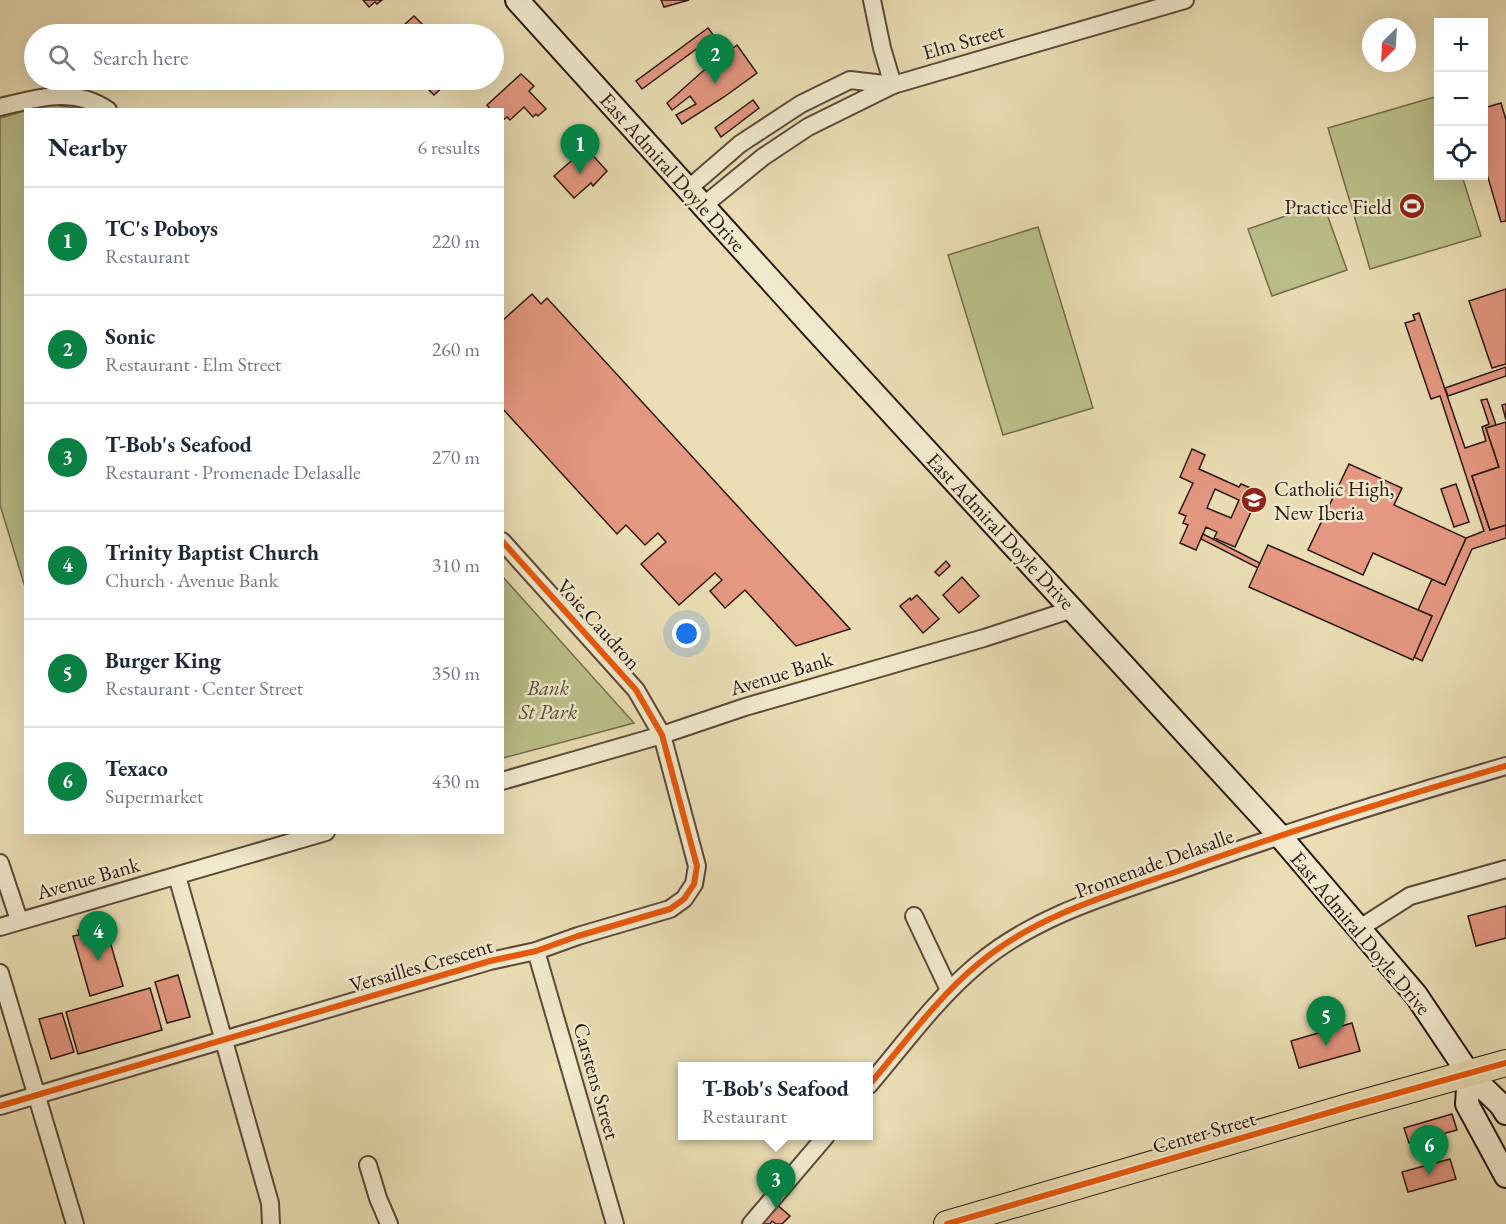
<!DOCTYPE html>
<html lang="en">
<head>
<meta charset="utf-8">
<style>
	:root { --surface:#fff; --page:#f2f2f3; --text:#1f2937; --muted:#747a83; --line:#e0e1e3; --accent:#0b8043 }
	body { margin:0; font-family:"EB Garamond",serif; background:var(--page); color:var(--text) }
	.controls { position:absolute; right:18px; top:18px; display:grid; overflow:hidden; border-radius:0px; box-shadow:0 6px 24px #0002 }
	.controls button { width:54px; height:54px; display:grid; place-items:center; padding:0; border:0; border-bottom:2px solid var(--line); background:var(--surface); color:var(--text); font:30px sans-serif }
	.compass { position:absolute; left:1362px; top:18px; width:54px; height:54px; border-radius:50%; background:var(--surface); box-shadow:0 6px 24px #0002; rotate:204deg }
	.you { position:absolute; left:687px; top:634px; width:21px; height:21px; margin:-15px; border:4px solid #fff; border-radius:50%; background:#1a73e8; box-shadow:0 0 0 9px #1a73e833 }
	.badge { display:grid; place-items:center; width:39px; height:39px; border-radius:50%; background:var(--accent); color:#fff; font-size:20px; font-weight:700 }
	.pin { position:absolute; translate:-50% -50px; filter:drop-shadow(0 2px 3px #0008) }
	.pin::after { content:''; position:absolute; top:32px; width:21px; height:18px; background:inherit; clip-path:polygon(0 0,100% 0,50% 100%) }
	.popup { position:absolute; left:678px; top:1062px; width:195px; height:78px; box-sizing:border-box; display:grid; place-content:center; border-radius:0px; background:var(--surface); filter:drop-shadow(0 2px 4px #0005); font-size:20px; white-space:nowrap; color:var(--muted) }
	.popup b { font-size:22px; color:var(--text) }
	.popup::after { content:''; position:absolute; left:50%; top:100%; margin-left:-12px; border:12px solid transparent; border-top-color:var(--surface) }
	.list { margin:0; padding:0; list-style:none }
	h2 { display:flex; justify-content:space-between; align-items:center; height:78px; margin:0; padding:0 24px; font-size:26px }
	h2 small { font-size:20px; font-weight:400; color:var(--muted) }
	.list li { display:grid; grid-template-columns:39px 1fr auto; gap:18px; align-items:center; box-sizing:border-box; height:108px; padding:0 24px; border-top:2px solid var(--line) }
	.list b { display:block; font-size:22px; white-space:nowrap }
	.list p { margin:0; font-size:20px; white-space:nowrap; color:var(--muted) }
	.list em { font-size:20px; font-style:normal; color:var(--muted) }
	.icon { flex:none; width:33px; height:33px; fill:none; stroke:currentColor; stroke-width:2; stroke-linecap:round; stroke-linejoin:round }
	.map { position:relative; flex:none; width:1506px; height:1224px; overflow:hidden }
	.search { position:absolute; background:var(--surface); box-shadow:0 6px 24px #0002; left:24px; top:24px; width:480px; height:66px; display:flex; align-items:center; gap:15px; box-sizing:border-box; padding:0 21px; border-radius:33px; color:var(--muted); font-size:22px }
	.panel { position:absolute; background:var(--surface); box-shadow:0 6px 24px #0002; left:24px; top:108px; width:480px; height:726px; border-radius:0px }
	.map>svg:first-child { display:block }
</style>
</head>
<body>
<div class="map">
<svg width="1506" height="1224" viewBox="0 0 1506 1224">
	<rect width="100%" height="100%" fill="#eaddb4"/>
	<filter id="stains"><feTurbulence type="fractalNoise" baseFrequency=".00333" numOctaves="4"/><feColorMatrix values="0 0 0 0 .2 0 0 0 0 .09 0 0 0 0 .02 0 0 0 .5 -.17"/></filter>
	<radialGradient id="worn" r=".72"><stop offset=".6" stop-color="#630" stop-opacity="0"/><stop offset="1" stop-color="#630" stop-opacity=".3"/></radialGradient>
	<g fill="#bbc08a" stroke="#736c4c" stroke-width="1.5">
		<polygon points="1438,96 1438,176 1462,176 1481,236 1370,269 1328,128"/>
		<polygon points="48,104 81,109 29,110"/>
		<polygon points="25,111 26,111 25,587 0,505 0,118"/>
		<polygon points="1323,203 1347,270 1272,296 1248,229"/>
		<polygon points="1038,227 1093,408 1003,435 948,255"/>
		<polygon points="502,577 503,577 634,723 503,758"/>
	</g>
	<g fill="#e49781" stroke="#2b180f" stroke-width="1.5" fill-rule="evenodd">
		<polygon points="363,0 382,0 377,4 375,2 369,7"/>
		<polygon points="661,0 689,0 664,7"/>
		<polygon points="414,16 432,34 394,34"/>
		<polygon points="708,28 714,36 642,89 636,81"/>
		<polygon points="737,45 757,73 724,97 682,124 676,115 696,104 690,96 672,110 667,103 703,71"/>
		<polygon points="521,74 534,86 529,91 546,109 538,116 536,114 533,117 524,107 510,120 507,117 502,121 502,110 491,110 487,105"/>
		<polygon points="419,80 450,80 434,95"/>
		<polygon points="753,100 759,108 721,137 715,128"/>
		<polygon points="1501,103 1506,120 1506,221 1501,222 1484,164 1484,108"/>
		<polygon points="586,148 607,171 593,186 591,183 574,198 554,176"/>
		<polygon points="1506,289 1506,364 1492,368 1469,301"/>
		<polygon points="532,294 541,304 547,298 850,629 796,646 745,590 725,608 710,591 722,580 715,573 679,605 641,564 666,542 658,533 645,545 626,525 617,534 502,408 502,321"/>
		<polygon points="1419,313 1465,448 1486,441 1482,427 1489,424 1481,400 1487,399 1496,425 1486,428 1499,467 1472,476 1490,530 1506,525 1506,538 1472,549 1422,661 1414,657 1432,616 1418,610 1432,579 1445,585 1466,538 1484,531 1440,396 1431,399 1405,323 1415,320 1413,315"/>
		<polygon points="1506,367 1506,376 1448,396 1445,388"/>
		<polygon points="1506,404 1506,420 1502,405"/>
		<polygon points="1506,422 1506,525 1490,530 1472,476 1499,467 1486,428"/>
		<path d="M1192 449 1205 455 1199 469 1239 487 1241 484 1260 492 1235 547 1214 538 1217 532 1206 527 1196 550 1180 543 1188 525 1183 523 1186 516 1179 513 1193 483 1180 477ZM1215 489 1239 500 1231 518 1207 508Z"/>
		<polygon points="1349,464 1402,488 1394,505 1466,538 1445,585 1373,553 1363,575 1308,550"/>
		<polygon points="1456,484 1469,522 1454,527 1441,489"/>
		<polygon points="1203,534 1260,563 1258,568 1201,539"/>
		<polygon points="1268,545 1432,616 1413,660 1249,587"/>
		<polygon points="946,561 950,566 939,576 935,572"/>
		<polygon points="962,577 979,596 959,613 943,595"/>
		<polygon points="917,595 939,619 923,633 900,606 910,598 911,600"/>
		<polygon points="1506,906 1506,938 1476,946 1468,916"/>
		<polygon points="98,924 100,929 106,928 123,986 90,996 73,936 79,935 78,930"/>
		<polygon points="178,975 190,1017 167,1023 155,982"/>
		<polygon points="150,988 162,1030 78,1054 66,1012"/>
		<polygon points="62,1013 74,1052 51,1059 39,1019"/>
		<polygon points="1352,1023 1360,1051 1299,1068 1291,1041"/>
		<polygon points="1452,1114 1457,1130 1409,1143 1404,1128"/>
		<polygon points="1450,1159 1456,1179 1408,1192 1402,1172"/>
		<polygon points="775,1203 790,1216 782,1224 776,1224 772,1221 770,1224 756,1224"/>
	</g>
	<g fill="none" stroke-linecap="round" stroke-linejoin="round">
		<g stroke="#5b4938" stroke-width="20">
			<g id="street">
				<polyline points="872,0 882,48 893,85"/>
				<path d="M0 107C38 98 73 86 108 110"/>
				<polyline points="688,189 740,144 801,104 850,80 893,85"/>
				<polyline points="703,206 763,157 808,127 893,85 1185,0"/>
				<polyline points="502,781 662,735 745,707 984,638 1073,609"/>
				<polyline points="0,863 19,920"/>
				<polyline points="177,876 270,1203 271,1224"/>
				<polyline points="914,916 949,990"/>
				<polyline points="0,927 326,832"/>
				<polyline points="1360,928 1410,896 1506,869"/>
				<polyline points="536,951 615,1224"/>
				<polyline points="0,973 75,1224"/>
				<path d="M869 1085C904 1044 937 998 978 964 1035 916 1109 895 1178 871 1287 832 1396 798 1506 766"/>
				<polyline points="0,1106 490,961 536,951 578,936 670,909 684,899 694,884 697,866 662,735 636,690 502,541"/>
				<polyline points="368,1165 378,1198 389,1224"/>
				<polyline points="751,1224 826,1136"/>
			</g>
		</g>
		<g stroke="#2b180f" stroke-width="26">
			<g id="secondary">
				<polyline points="517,0 812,326 1279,835 1416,995 1469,1074 1501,1105 1506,1113"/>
				<polyline points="1469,1074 1467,1104 1506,1176"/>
			</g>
		</g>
		<g stroke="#2b180f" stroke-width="28">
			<polyline id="primary" points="947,1224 1348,1107 1506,1063"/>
		</g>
		<use href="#street" stroke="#f1e9ce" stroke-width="16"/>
		<use href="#secondary" stroke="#f1e9ce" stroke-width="22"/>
		<use href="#primary" stroke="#eaddb4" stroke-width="26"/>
		<g stroke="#f1e9ce" stroke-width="10">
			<g id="cycleway">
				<path d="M869 1085C904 1044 937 998 978 964 1035 916 1109 895 1178 871 1287 832 1396 798 1506 766"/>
				<polyline points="0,1106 490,961 536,951 578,936 670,909 684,899 694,884 697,866 662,735 636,690 502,541"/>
				<polyline points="947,1224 1348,1107 1506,1063"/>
			</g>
		</g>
		<use href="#cycleway" stroke="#e8590c" stroke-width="6"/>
	</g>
	<defs>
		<g id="stadium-disc" transform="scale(1.35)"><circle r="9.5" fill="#8f2418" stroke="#f1e9ce"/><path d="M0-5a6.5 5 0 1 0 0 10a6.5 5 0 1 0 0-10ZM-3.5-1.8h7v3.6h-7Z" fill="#fff"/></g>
		<g id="school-disc" transform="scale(1.35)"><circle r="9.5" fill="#8f2418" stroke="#f1e9ce"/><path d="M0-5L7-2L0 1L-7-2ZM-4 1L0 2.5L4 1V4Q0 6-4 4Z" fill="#fff"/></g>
	</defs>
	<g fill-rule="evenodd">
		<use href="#stadium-disc" x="1412" y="206"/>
		<use href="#school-disc" x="1254" y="500"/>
	</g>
	<g text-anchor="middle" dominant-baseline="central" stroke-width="5" stroke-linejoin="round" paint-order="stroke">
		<g font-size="21" fill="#2b180f" stroke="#f1e9ce">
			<text transform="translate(963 41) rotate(-16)">Elm Street</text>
			<text transform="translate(673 172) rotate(48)">East Admiral Doyle Drive</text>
			<text transform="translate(1001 531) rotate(47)">East Admiral Doyle Drive</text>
			<text transform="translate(599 624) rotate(48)">Voie Caudron</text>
			<text transform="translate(781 673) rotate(-17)">Avenue Bank</text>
			<text transform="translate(1154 863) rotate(-20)">Promenade Delasalle</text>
			<text transform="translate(88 878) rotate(-16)">Avenue Bank</text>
			<text transform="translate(1361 933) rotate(50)">East Admiral Doyle Drive</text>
			<text transform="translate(421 965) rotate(-16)">Versailles Crescent</text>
			<text transform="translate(597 1081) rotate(74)">Carstens Street</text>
			<text transform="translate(1204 1132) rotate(-16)">Center Street</text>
		</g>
		<g font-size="21" fill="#2b180f" stroke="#f1e9ce" text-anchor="end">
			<text x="1392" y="206">Practice Field</text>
			<text x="1274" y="488" text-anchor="start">Catholic High,<tspan x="1274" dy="24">New Iberia</tspan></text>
		</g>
		<g font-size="21" font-style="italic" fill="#564a34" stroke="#f1e9ce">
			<text x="548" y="687">Bank<tspan x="548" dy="24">St Park</tspan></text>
		</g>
	</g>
	<rect width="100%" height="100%" filter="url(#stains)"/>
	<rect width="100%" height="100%" fill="url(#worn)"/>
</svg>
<div class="controls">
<button>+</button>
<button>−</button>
<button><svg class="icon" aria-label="locate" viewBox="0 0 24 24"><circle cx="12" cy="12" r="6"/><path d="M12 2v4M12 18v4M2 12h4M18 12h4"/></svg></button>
</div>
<svg class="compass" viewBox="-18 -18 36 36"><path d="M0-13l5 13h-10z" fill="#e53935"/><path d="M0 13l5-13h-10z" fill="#747a83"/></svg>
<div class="you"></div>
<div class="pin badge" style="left:580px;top:174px">1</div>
<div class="pin badge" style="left:715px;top:84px">2</div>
<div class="pin badge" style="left:776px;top:1209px">3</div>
<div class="popup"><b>T-Bob's Seafood</b>Restaurant</div>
<div class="pin badge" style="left:98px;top:961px">4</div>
<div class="pin badge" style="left:1326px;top:1046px">5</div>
<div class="pin badge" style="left:1429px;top:1175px">6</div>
<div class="search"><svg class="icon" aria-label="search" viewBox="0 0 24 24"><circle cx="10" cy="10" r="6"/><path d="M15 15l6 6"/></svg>Search here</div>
<section class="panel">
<h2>Nearby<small>6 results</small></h2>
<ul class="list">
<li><span class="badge">1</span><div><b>TC's Poboys</b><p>Restaurant</p></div><em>220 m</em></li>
<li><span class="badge">2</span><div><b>Sonic</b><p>Restaurant · Elm Street</p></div><em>260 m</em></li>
<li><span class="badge">3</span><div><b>T-Bob's Seafood</b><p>Restaurant · Promenade Delasalle</p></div><em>270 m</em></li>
<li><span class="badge">4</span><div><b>Trinity Baptist Church</b><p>Church · Avenue Bank</p></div><em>310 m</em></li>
<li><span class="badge">5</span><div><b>Burger King</b><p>Restaurant · Center Street</p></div><em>350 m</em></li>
<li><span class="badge">6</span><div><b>Texaco</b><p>Supermarket</p></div><em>430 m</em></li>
</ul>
</section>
</div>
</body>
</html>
